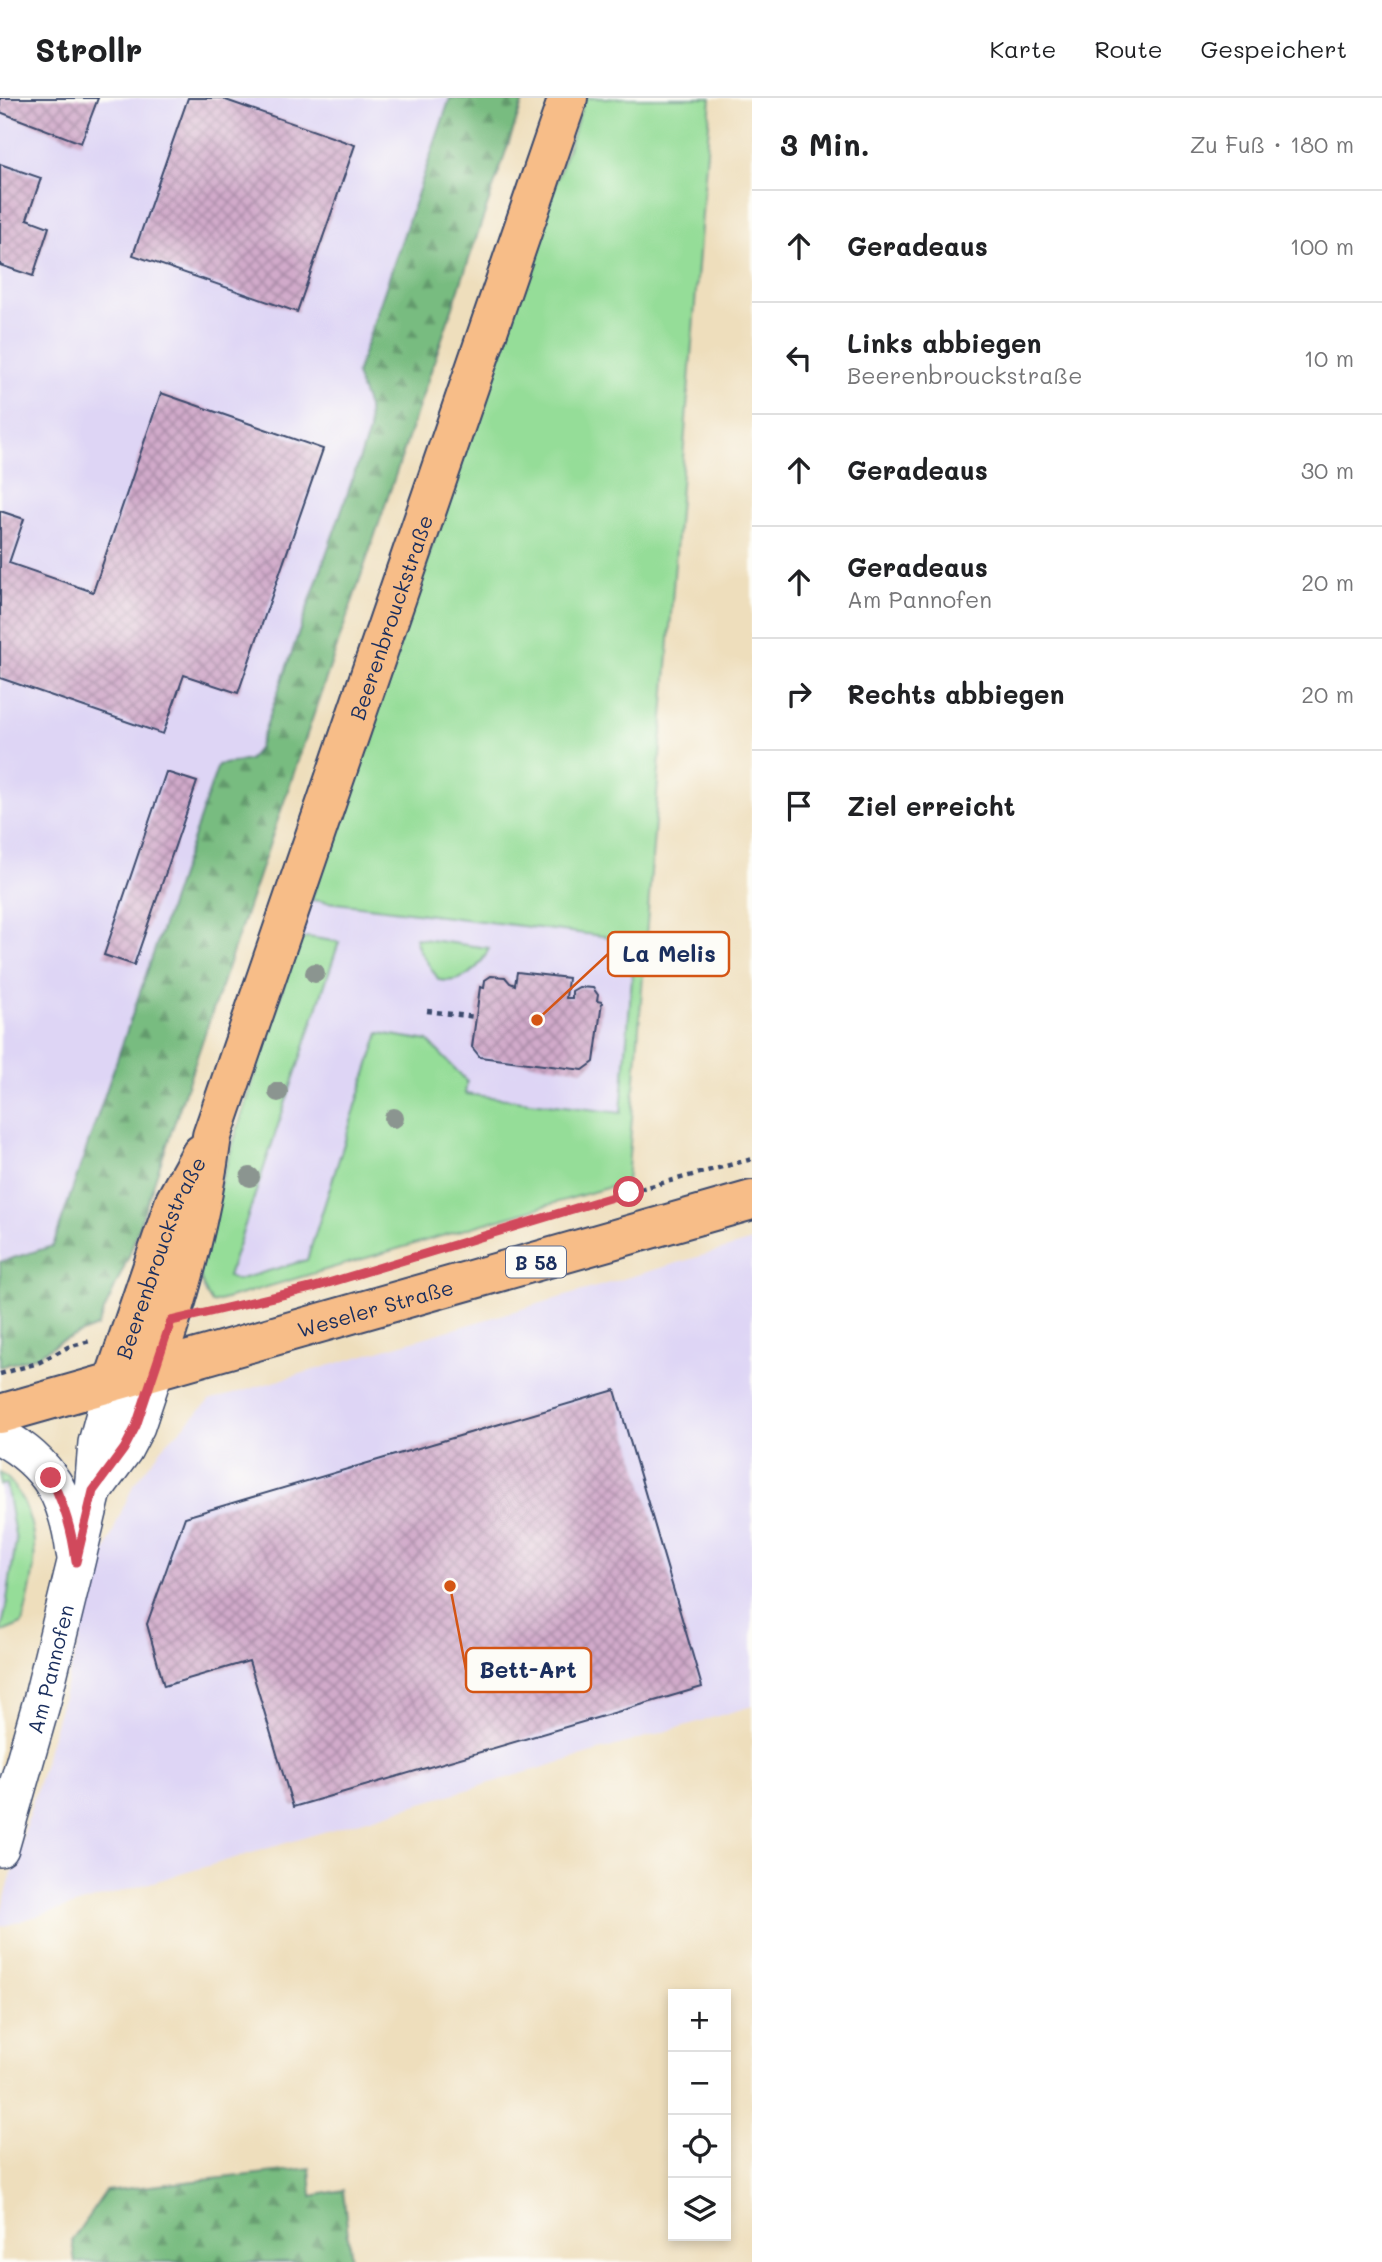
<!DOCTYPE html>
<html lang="de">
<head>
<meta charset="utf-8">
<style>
	:root { --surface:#fff; --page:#f2f2f2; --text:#202124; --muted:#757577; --line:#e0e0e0 }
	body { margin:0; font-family:Mali,sans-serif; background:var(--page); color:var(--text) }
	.controls { position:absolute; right:21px; bottom:21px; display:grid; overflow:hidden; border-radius:0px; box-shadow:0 4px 10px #0003 }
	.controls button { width:63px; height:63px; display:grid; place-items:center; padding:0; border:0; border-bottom:2px solid var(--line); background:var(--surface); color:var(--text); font:35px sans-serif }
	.stop { position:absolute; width:21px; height:21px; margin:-16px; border:5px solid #d1495b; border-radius:50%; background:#fff }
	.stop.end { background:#d1495b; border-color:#fff; box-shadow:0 2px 7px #0008 }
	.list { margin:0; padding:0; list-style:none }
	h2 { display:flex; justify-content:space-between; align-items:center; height:91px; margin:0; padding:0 28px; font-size:30px }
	h2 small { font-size:23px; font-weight:400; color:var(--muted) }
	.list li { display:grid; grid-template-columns:46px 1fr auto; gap:21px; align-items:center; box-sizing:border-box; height:112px; padding:0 28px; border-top:2px solid var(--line) }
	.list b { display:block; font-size:26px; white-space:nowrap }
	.list p { margin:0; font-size:23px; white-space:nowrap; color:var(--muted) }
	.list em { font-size:23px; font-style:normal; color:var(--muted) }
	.icon { flex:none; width:38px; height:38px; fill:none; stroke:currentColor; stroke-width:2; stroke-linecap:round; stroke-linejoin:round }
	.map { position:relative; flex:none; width:752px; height:2164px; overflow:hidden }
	header { display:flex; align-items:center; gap:42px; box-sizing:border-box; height:98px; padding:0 35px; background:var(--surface); border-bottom:2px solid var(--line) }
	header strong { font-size:33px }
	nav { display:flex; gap:38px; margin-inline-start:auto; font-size:24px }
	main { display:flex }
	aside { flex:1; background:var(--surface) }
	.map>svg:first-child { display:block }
</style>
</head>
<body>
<header>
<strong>Strollr</strong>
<nav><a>Karte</a><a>Route</a><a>Gespeichert</a></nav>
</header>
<main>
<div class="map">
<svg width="752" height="2164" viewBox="0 0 752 2164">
	<defs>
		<pattern id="forest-firs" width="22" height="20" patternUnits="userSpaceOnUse" patternTransform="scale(1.75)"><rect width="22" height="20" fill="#78bc80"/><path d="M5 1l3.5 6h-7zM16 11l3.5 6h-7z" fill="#62996c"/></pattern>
		<pattern id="building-cross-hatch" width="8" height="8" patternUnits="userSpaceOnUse" patternTransform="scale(1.75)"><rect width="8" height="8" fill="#d1aaca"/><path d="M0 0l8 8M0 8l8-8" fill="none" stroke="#a98ba7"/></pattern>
	</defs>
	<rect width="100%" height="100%" fill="#fdfcf7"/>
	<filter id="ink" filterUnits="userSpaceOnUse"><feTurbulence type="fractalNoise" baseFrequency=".0143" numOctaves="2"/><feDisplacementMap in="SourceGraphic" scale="14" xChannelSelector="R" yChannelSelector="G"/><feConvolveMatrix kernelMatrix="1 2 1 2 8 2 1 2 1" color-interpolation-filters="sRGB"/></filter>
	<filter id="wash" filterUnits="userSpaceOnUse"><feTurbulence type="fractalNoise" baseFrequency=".00686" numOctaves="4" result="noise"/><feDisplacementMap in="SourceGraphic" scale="28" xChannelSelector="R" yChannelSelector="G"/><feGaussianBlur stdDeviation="1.57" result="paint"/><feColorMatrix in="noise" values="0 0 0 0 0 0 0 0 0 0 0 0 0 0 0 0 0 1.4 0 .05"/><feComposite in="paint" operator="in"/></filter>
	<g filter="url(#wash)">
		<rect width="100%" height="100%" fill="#eedebc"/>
		<g fill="#ded5f5">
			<polygon points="0,0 450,0 356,277 368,309 369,334 258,651 249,662 218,667 53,1149 0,1164"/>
			<polygon points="311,802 646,843 627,1084 212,1205 203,1192 200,1149"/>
			<polygon points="752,1143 752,1608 0,1829 0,1817 104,1457 119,1419 134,1386 163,1349 209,1303"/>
			<polygon points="6,1386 16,1443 5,1515 0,1531 0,1387"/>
		</g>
		<g fill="#95dd98" stroke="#58867b" stroke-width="2">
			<path d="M585 0H711L627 1084 212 1205C199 1186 198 1171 200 1149L298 842 308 839 339 844 228 1178 237 1182 307 1162 379 935 428 943 467 983 465 996 621 1015 635 842 311 802Z"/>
			<path d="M415 840 489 850C480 871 463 886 439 882L419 852Z"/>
			<path d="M0 1375C12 1382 17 1392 23 1404 43 1445 33 1484 22 1526L0 1535 5 1515 16 1443 6 1386 0 1387Z"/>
		</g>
		<g fill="url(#forest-firs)" stroke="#4a766f" stroke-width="2">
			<polygon points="450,0 524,0 129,1158 97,1229 61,1243 37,1258 0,1269 0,1164 53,1148 218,667 249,662 258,651 369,334 368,309 356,277"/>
			<polygon points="310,2070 312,2098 343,2092 351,2164 75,2164 72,2142 106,2093"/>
		</g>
		<g id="blocks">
			<g fill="url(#building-cross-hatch)">
				<polygon points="0,0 98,0 81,45 0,14"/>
				<polygon points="188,0 220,0 355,47 297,214 133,157"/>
				<polygon points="0,66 41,80 27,121 49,129 33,178 0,167"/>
				<polygon points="161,295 323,351 238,595 184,577 163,636 0,580 0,413 24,421 9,465 93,494"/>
				<polygon points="166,674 197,684 134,867 104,857"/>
				<polygon points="517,874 568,880 566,900 572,900 572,893 579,889 593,890 598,897 597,903 602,904 594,964 583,972 480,959 472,949 480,889 484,890 485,882 491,878 505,879 510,885 515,887"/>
				<polygon points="615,1292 702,1589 293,1709 249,1563 164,1588 147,1526 185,1419"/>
			</g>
		</g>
	</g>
	<g filter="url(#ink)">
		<use href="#blocks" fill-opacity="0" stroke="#3b496c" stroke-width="2"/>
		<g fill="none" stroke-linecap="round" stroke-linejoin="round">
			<g stroke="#3b496c" stroke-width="40">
				<g id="minor">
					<path d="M0 1338C50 1365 68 1400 75 1455"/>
					<polyline points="93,1393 124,1351 136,1328 155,1271"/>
					<path id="s1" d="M0 1750 42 1603 76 1464 93 1393 97 1345 114 1282"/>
				</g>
			</g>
			<g stroke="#3b496c" stroke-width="42">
				<g id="major">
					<path id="s2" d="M155 1271C180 1195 202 1118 212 1038L568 0"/>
					<path id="s3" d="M114 1282 175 1103 201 1056"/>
					<path id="s4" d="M0 1316 752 1102"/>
				</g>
			</g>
			<g stroke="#3b496c" stroke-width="4.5" stroke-dasharray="5 5" stroke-linecap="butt">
				<polyline points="427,913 476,919"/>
				<polyline points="410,1160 629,1094 752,1061"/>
				<polyline points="207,1214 280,1197"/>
				<polyline points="0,1276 38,1265 68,1249 90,1243"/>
			</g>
			<use href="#minor" stroke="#fff" stroke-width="37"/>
			<use href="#major" stroke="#f7bd88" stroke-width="38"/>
		</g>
		<g fill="#8b9590">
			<circle cx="315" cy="875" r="10"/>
			<circle cx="278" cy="994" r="10"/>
			<circle cx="394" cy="1020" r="10"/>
			<circle cx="250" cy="1079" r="10"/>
		</g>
	</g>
	<g fill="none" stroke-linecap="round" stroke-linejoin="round" filter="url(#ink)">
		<path stroke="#d1495b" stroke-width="9" d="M51 1380C65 1410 72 1432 76 1464L93 1393 124 1351 136 1328 171 1223 315 1189 629 1094"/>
	</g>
	<g text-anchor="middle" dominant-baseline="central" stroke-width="5" stroke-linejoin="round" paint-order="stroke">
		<rect fill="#fdfcf7" stroke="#5f6c8c" stroke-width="2" x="506" y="1148.5" width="60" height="31" rx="5"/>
		<g font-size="19" font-weight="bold" fill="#1b2f5e">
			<text x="536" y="1164">B 58</text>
		</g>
		<g font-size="21" fill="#1b2f5e" stroke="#fdfcf7">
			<text stroke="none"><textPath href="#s2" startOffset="789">Beerenbrouckstraße</textPath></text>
			<text stroke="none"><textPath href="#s3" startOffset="131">Beerenbrouckstraße</textPath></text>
			<text stroke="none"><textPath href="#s4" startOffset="390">Weseler Straße</textPath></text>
			<text stroke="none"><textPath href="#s1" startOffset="186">Am Pannofen</textPath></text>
		</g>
	</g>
	<path fill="none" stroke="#d45514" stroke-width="2.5" d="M537 922L608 856M450 1488L466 1572"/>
	<g fill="#d45514" stroke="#fdfcf7" stroke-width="2.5">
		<circle cx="537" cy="922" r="7"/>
		<circle cx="450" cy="1488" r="7"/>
	</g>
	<g fill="#fdfcf7" stroke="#d45514" stroke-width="2.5">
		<rect x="608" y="834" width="121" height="44" rx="7"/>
		<rect x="466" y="1550" width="125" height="44" rx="7"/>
	</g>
	<g font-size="23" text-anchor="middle" font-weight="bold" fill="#1b2f5e">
		<text x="669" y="864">La Melis</text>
		<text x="528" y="1580">Bett-Art</text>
	</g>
</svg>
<div class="controls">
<button>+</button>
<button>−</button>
<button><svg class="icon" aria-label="locate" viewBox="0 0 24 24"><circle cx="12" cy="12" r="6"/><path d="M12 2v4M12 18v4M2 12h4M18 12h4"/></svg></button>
<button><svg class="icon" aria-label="layers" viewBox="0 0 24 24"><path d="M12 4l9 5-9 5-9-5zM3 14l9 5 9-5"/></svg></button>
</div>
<div class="stop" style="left:629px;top:1094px"></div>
<div class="stop end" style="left:51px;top:1380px"></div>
</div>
<aside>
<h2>3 Min.<small>Zu Fuß · 180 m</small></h2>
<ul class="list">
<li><svg class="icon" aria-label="ahead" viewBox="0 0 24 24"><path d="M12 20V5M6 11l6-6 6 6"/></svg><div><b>Geradeaus</b></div><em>100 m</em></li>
<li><svg class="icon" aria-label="left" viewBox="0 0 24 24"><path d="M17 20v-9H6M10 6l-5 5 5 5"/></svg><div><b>Links abbiegen</b><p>Beerenbrouckstraße</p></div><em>10 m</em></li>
<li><svg class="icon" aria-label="ahead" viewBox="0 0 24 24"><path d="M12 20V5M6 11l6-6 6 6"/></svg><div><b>Geradeaus</b></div><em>30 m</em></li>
<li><svg class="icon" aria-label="ahead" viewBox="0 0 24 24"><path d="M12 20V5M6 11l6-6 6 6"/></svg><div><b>Geradeaus</b><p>Am Pannofen</p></div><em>20 m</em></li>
<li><svg class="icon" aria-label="right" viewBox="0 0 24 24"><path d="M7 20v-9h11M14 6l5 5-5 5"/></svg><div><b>Rechts abbiegen</b></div><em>20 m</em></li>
<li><svg class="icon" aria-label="arrive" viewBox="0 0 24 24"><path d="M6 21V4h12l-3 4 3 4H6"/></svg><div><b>Ziel erreicht</b></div></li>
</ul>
</aside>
</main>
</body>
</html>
